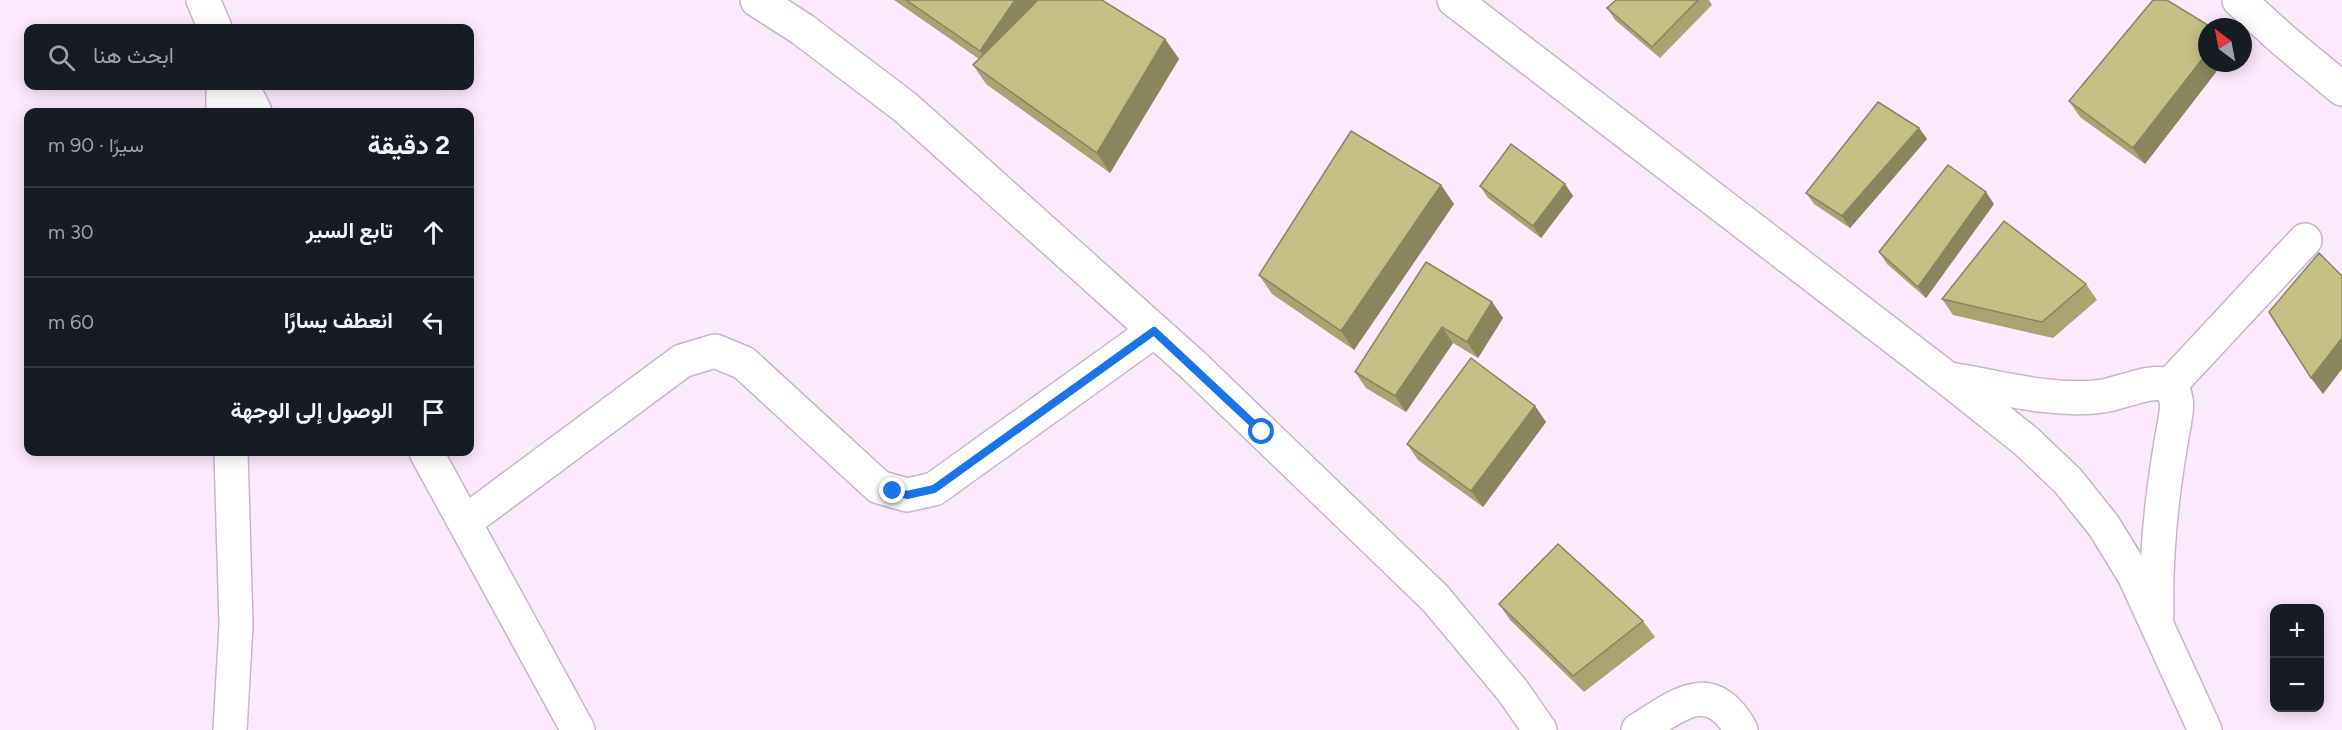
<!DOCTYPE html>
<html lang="ar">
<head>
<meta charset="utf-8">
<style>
	:root { --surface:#171b24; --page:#20242c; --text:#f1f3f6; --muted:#9ea1a6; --line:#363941 }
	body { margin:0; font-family:Figtree,Vazirmatn,sans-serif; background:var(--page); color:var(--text); direction:rtl }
	.controls { position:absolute; right:18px; bottom:18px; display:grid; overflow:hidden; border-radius:12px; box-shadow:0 3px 15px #0003 }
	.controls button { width:54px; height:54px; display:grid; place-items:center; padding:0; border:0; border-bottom:2px solid var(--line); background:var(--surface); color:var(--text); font:30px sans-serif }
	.compass { position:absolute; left:2198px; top:18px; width:54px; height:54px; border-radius:50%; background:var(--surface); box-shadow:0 3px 15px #0003; rotate:328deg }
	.stop { position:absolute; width:18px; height:18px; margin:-14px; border:4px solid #1a73e8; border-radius:50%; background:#fff }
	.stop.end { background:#1a73e8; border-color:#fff; box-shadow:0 2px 6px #0008 }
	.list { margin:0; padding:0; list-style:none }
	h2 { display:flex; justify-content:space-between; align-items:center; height:78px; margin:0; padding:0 24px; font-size:26px }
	h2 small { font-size:20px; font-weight:400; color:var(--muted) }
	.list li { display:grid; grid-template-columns:39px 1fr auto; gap:18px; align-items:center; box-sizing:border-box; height:90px; padding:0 24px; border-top:2px solid var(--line) }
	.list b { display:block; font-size:22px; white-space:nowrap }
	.list em { font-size:20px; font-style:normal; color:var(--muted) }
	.icon { flex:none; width:33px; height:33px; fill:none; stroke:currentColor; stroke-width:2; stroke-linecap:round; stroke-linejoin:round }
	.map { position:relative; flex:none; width:2342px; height:730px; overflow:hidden; direction:ltr }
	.search { position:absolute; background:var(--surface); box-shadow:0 3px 15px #0003; left:24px; top:24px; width:450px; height:66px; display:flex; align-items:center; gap:15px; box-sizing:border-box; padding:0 21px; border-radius:12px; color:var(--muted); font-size:22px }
	.panel { position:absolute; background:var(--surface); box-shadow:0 3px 15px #0003; left:24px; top:108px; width:450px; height:348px; border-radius:12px; direction:rtl }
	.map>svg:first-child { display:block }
</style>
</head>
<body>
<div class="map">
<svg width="2342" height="730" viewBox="0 0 2342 730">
	<rect width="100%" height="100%" fill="#fce9fd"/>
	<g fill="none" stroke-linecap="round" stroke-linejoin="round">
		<g stroke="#cab4cc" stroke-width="36">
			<g id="minor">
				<polyline points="203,0 215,28"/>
				<polyline points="757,0 802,29 905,107 1193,365 1435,598 1512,690 1540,730"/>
				<polyline points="1454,0 1948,379 2026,441 2068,481 2104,526 2134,575 2205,730"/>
				<polyline points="2239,0 2283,40 2342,89"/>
				<polyline points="223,86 223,112"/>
				<polyline points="242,86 255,112"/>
				<path d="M1950 379C1999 387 2053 403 2103 396 2119 394 2156 377 2168 386 2179 394 2177 408 2175 420 2163 484 2155 548 2157 614"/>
				<polyline points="2169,386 2305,240"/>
				<polyline points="426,452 578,730"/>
				<polyline points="465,522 682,361 715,351 744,363 879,487 907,495 934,489 1154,331"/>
				<polyline points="230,730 236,625 231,452"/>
				<path d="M1638 730C1678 706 1710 675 1741 730"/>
			</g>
		</g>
		<use href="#minor" stroke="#fff" stroke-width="33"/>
	</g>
	<g fill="#a9a472">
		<polygon points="894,0 1037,0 1035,3 1165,39 1179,59 1110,173 986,84 973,65 979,59"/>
		<polygon points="1616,0 1709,0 1712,5 1660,58 1615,20 1607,8"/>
		<polygon points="2207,63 2223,63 2145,164 2080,117 2069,101"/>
		<polygon points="1919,128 1927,139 1850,228 1814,204 1806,193"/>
		<polygon points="1565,184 1573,196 1541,238 1488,198 1480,186"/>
		<polygon points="1441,185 1454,204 1354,350 1272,294 1259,275"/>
		<polygon points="1994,204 1926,298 1887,264 1879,252"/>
		<polygon points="2086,284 2097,300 2053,338 1953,315 1942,299"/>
		<polygon points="1492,302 1503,318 1478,358 1453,343 1406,412 1366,388 1355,372"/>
		<polygon points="1535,406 1546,422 1483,507 1418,460 1407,444"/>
		<polygon points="1499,604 1643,621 1655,637 1584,692 1510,620"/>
	</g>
	<g fill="#89865d">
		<polygon points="1015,0 1037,0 991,67 980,51"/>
		<polygon points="1165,39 1179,59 1110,173 1097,153"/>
		<polygon points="2207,53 2207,63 2223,63 2145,164 2133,148"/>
		<polygon points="1919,128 1927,139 1850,228 1842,216"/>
		<polygon points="1565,184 1573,196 1541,238 1533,226"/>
		<polygon points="1441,185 1454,204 1354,350 1341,331"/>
		<polygon points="1986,192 1994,204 1926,298 1918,287"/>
		<polygon points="1492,302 1503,318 1478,358 1467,342"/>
		<polygon points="1442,327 1453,343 1406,412 1395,396"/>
		<polygon points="2342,338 2342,369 2323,394 2311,378"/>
		<polygon points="1535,406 1546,422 1483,507 1471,491"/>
	</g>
	<g fill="#c4bf85" stroke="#89865d" stroke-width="1.5">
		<polygon points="906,0 1015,0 980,51"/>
		<polygon points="1038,0 1102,0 1165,39 1097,153 973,65"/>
		<polygon points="1616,0 1698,0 1652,47 1607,8"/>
		<polygon points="2153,0 2167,0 2211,27 2207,27 2207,53 2133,148 2069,101"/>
		<polygon points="1878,102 1919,128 1842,216 1806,193"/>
		<polygon points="1351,131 1441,185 1341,331 1259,275"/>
		<polygon points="1511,144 1565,184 1533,226 1480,186"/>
		<polygon points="1948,165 1986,192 1918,287 1879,252"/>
		<polygon points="2004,221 2086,284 2042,322 1942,299"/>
		<polygon points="2319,253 2342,276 2342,338 2311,378 2269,312"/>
		<polygon points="1426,262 1492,302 1467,342 1442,327 1395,396 1355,372"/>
		<polygon points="1471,358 1535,406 1471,491 1407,444"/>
		<polygon points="1558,544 1643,621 1573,676 1499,604"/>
	</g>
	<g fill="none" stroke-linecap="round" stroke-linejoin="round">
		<polyline stroke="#1a73e8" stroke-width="8" points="893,491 907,495 934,489 1154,331 1262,432"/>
	</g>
</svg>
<div class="controls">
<button>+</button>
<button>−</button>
</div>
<svg class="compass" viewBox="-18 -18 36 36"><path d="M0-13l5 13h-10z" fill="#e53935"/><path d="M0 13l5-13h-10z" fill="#9ea1a6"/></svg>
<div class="stop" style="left:1262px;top:432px"></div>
<div class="stop end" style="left:893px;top:491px"></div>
<div class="search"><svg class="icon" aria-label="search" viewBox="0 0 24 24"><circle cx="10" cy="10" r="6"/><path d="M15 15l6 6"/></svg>ابحث هنا</div>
<section class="panel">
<h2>2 دقيقة<small>سيرًا · 90 m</small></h2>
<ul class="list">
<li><svg class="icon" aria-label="ahead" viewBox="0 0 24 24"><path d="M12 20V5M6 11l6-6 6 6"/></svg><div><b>تابع السير</b></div><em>30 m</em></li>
<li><svg class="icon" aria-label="left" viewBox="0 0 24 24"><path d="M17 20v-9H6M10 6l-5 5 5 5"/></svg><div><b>انعطف يسارًا</b></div><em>60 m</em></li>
<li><svg class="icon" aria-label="arrive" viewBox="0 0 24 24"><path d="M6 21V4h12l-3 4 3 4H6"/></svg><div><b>الوصول إلى الوجهة</b></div></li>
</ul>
</section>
</div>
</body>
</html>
